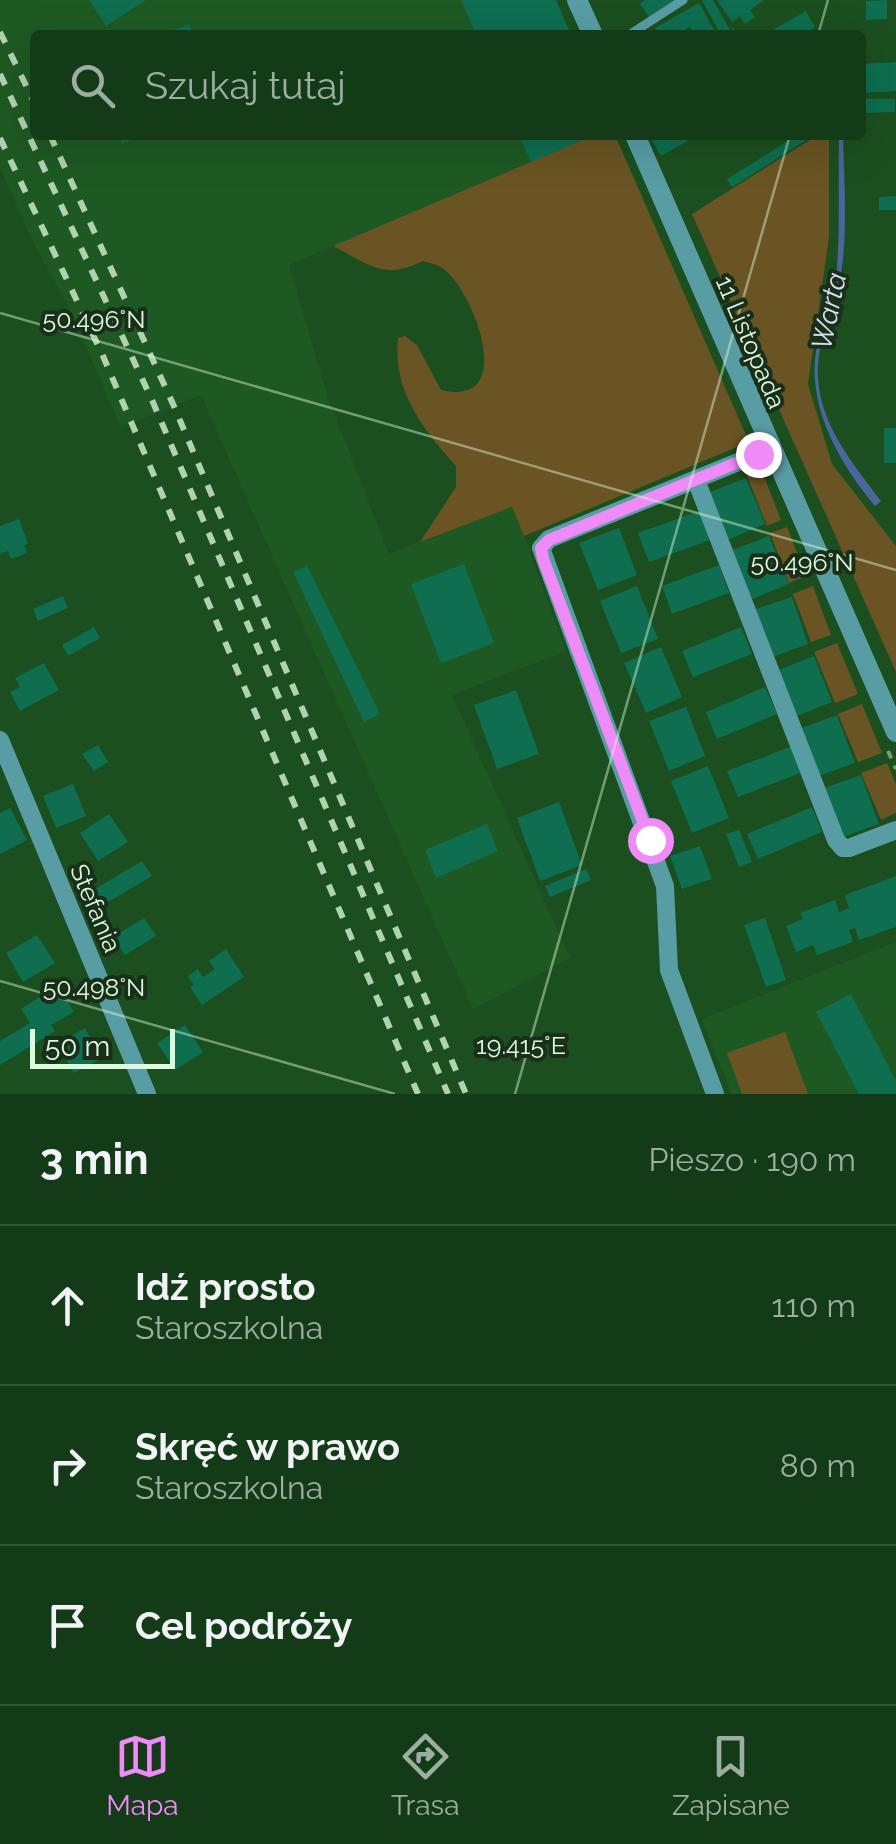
<!DOCTYPE html>
<html lang="pl">
<head>
<meta charset="utf-8">
<style>
	:root { --surface:#143b17; --page:#214624; --text:#f1f3f6; --muted:#9dada1; --line:#335536; --accent:#ef8bf6 }
	body { margin:0; font-family:Raleway,sans-serif; background:var(--page); color:var(--text) }
	.scale { position:absolute; left:30px; bottom:25px; width:145px; box-sizing:border-box; padding-left:10px; border:5px solid #defade; border-top:0; font-size:28px; line-height:35px; white-space:nowrap; color:#defade; -webkit-text-stroke:8px #192f1a; paint-order:stroke }
	.stop { position:absolute; width:30px; height:30px; margin:-22px; border:8px solid #ef8bf6; border-radius:50%; background:#fff }
	.stop.end { background:#ef8bf6; border-color:#fff; box-shadow:0 2px 10px #0008 }
	.list { margin:0; padding:0; list-style:none }
	h2 { display:flex; justify-content:space-between; align-items:center; height:130px; margin:0; padding:0 40px; font-size:42px }
	h2 small { font-size:32px; font-weight:400; color:var(--muted) }
	.list li { display:grid; grid-template-columns:65px 1fr auto; gap:30px; align-items:center; box-sizing:border-box; height:160px; padding:0 40px; border-top:2px solid var(--line) }
	.list b { display:block; font-size:38px; white-space:nowrap }
	.list p { margin:0; font-size:32px; white-space:nowrap; color:var(--muted) }
	.list em { font-size:32px; font-style:normal; color:var(--muted) }
	.icon { flex:none; width:55px; height:55px; fill:none; stroke:currentColor; stroke-width:2; stroke-linecap:round; stroke-linejoin:round }
	.map { position:relative; flex:none; width:896px; height:1094px; overflow:hidden }
	.search { position:absolute; background:var(--surface); box-shadow:0 10px 40px #0002; left:30px; right:30px; top:30px; height:110px; display:flex; align-items:center; gap:25px; box-sizing:border-box; padding:0 35px; border-radius:10px; color:var(--muted); font-size:38px }
	.sheet { height:610px; background:var(--surface) }
	nav { display:flex; justify-content:space-around; align-items:center; box-sizing:border-box; height:140px; border-top:2px solid var(--line); background:var(--surface); font-size:28px; color:var(--muted) }
	nav a { display:grid; justify-items:center; gap:5px }
	nav .on { color:var(--accent) }
	.map>svg:first-child { display:block }
</style>
</head>
<body>
<div class="map">
<svg width="896" height="1094" viewBox="0 0 896 1094">
	<rect width="100%" height="100%" fill="#1b4f1f"/>
	<g fill="#1e5923">
		<polygon points="0,0 556,0 571,35 35,35 35,135 594,135 289,265 328,398 389,554 512,507 524,536 566,651 452,695 570,958 473,1009 201,395 121,427 68,306 34,244 0,168"/>
		<polygon points="896,942 896,1094 732,1094 702,1019"/>
	</g>
	<g fill="#6a5423">
		<path d="M594 135H615L749 442 524 536 512 507 420 542 456 487V466C423 429 392 390 398 338L405 336 417 345 441 390C517 408 476 296 445 270 439 265 431 263 423 261 384 281 368 264 333 246Z"/>
		<polygon points="818,135 829,135 829,237 808,384 832,464 896,546 896,672 692,214"/>
		<polygon points="762,471 781,520 767,526 747,476"/>
		<polygon points="787,527 806,576 789,583 770,533"/>
		<polygon points="813,586 831,635 811,642 793,594"/>
		<polygon points="837,643 858,694 835,703 814,652"/>
		<polygon points="862,704 882,753 858,762 838,714"/>
		<polygon points="887,763 896,784 896,813 881,820 861,773"/>
		<polygon points="785,1032 808,1094 742,1094 727,1053"/>
	</g>
	<path fill="#4b659e" d="M839 135H843C844 180 848 230 841 274 837 301 826 323 820 349 808 410 847 456 881 501L875 506C839 463 805 404 817 346 821 325 833 309 835 288 841 237 838 186 839 135Z"/>
	<g fill="#0e6e4f">
		<polygon points="89,0 146,0 106,26"/>
		<polygon points="461,0 556,0 571,35 476,35"/>
		<polygon points="645,0 675,0 649,17 640,4"/>
		<polygon points="702,0 713,0 730,30 734,28 738,35 721,35"/>
		<polygon points="717,0 764,0 750,10 755,17 745,24 740,16 732,22"/>
		<polygon points="887,0 887,19 866,20 866,1"/>
		<polygon points="699,3 717,35 695,35 690,27 676,35 659,35 655,28"/>
		<polygon points="806,11 815,27 801,35 776,35 773,30"/>
		<polygon points="189,24 194,35 161,35"/>
		<polygon points="896,62 896,91 861,93 861,64"/>
		<polygon points="862,99 895,99 895,112 863,113"/>
		<polygon points="118,135 142,135 122,144"/>
		<polygon points="519,135 594,135 531,162"/>
		<polygon points="649,135 686,135 689,140 661,156"/>
		<polygon points="803,135 814,135 732,187 727,179 796,136 797,139"/>
		<polygon points="896,196 896,210 879,210 879,197"/>
		<rect x="884" y="428" width="12" height="35"/>
		<polygon points="746,478 765,524 725,541 707,493"/>
		<polygon points="699,511 710,540 649,562 638,533"/>
		<polygon points="19,519 28,544 24,545 27,553 11,559 8,551 0,554 0,526"/>
		<polygon points="619,528 637,575 598,590 579,543"/>
		<polygon points="769,536 789,584 750,600 730,551"/>
		<polygon points="464,564 494,643 441,663 411,584"/>
		<polygon points="719,565 729,593 672,614 662,586"/>
		<polygon points="307,566 380,714 364,722 293,572"/>
		<polygon points="637,586 658,639 621,653 600,601"/>
		<polygon points="63,596 68,608 38,621 33,609"/>
		<polygon points="792,597 808,644 770,658 753,610"/>
		<polygon points="94,627 100,638 68,656 62,645"/>
		<polygon points="741,627 752,654 693,677 682,651"/>
		<polygon points="661,647 682,697 646,713 624,663"/>
		<polygon points="814,656 832,702 794,717 776,671"/>
		<polygon points="44,663 59,690 20,711 10,692 20,687 15,678"/>
		<polygon points="765,687 777,714 717,739 706,712"/>
		<polygon points="516,690 539,754 497,769 474,705"/>
		<polygon points="686,707 705,756 669,771 649,721"/>
		<polygon points="837,715 855,763 816,777 799,729"/>
		<polygon points="98,745 108,762 94,771 82,754"/>
		<polygon points="790,747 800,773 738,797 727,771"/>
		<polygon points="708,766 729,818 692,833 671,781"/>
		<polygon points="861,775 879,824 840,838 821,789"/>
		<polygon points="73,784 86,816 56,828 43,796"/>
		<polygon points="559,802 582,865 540,881 517,818"/>
		<polygon points="812,807 822,832 758,859 747,834"/>
		<polygon points="10,808 27,840 0,854 0,813"/>
		<polygon points="109,814 128,842 98,861 80,833"/>
		<polygon points="487,824 498,851 436,878 425,850"/>
		<polygon points="739,830 752,862 739,867 726,834"/>
		<polygon points="700,846 712,879 682,889 670,856"/>
		<polygon points="142,861 152,876 98,908 90,892"/>
		<polygon points="586,869 591,880 550,897 545,886"/>
		<polygon points="896,876 896,927 859,940 855,928 849,930 853,942 817,955 813,945 796,952 786,926 803,919 800,913 835,900 839,912 849,908 845,895"/>
		<polygon points="144,918 156,936 125,955 113,937"/>
		<polygon points="765,918 786,980 766,987 744,925"/>
		<polygon points="37,935 55,963 23,982 6,953"/>
		<polygon points="226,949 244,977 202,1005 190,987 194,985 188,976 198,969 203,977 215,969 209,961"/>
		<polygon points="58,985 74,1012 51,1025 55,1031 0,1065 0,1041 30,1023 21,1009"/>
		<polygon points="851,994 896,1081 896,1094 859,1094 816,1012"/>
		<polygon points="185,1025 203,1052 175,1070 157,1043"/>
		<polygon points="85,1028 102,1058 74,1073 57,1044"/>
	</g>
	<g fill="none" stroke-linecap="round" stroke-linejoin="round">
		<polyline stroke="#759e77" stroke-width="4" stroke-dasharray="8 8" stroke-linecap="butt" points="888,751 896,769"/>
		<polyline stroke="#589da4" stroke-width="9" points="629,35 683,0"/>
		<g stroke="#589da4" stroke-width="18">
			<polyline points="696,480 836,840 843,848 849,848 896,830"/>
			<polyline points="0,740 147,1094"/>
			<polyline points="715,1094 669,970 665,886 541,548 549,539 770,449"/>
		</g>
		<g stroke="#589da4" stroke-width="20">
			<polyline points="577,0 593,35"/>
			<polyline points="635,135 896,732"/>
		</g>
		<g stroke="#b0d2b1" stroke-width="6" stroke-dasharray="12 12" stroke-linecap="butt">
			<polyline points="0,32 35,104"/>
			<polyline points="0,74 152,400 448,1094"/>
			<polyline points="50,135 173,404 466,1094"/>
			<polyline points="0,138 103,356 418,1094"/>
		</g>
	</g>
	<g fill="none" stroke-linecap="round" stroke-linejoin="round">
		<polyline stroke="#ef8bf6" stroke-width="12" points="650,840 543,559 541,548 549,540 758,454"/>
	</g>
	<path fill="none" stroke="#defade" stroke-width="2.5" stroke-opacity="0.45" d="M818 35 828 0M0 313 896 570M0 981 395 1094M515 1094 790 135"/>
	<g text-anchor="middle" dominant-baseline="central" stroke-width="8" stroke-linejoin="round" paint-order="stroke">
		<g font-size="25" fill="#defade" stroke="#192f1a">
			<text transform="translate(751 342) rotate(67)">11 Listopada</text>
			<text transform="translate(96 908) rotate(67)">Stefania</text>
		</g>
		<g font-size="28" font-style="italic" fill="#d7e0f1" stroke="#192f1a">
			<text transform="translate(829 311) rotate(-78)">Warta</text>
		</g>
	</g>
	<g font-size="25" text-anchor="middle" fill="#defade" stroke="#192f1a" stroke-width="8" stroke-linejoin="round" paint-order="stroke">
		<text x="94" y="328">50.496°N</text>
		<text x="802" y="571">50.496°N</text>
		<text x="94" y="996">50.498°N</text>
		<text x="521" y="1054">19.415°E</text>
	</g>
</svg>
<div class="scale">50 m</div>
<div class="stop" style="left:650px;top:840px"></div>
<div class="stop end" style="left:758px;top:454px"></div>
<div class="search"><svg class="icon" aria-label="search" viewBox="0 0 24 24"><circle cx="10" cy="10" r="6"/><path d="M15 15l6 6"/></svg>Szukaj tutaj</div>
</div>
<section class="sheet">
<h2>3 min<small>Pieszo · 190 m</small></h2>
<ul class="list">
<li><svg class="icon" aria-label="ahead" viewBox="0 0 24 24"><path d="M12 20V5M6 11l6-6 6 6"/></svg><div><b>Idź prosto</b><p>Staroszkolna</p></div><em>110 m</em></li>
<li><svg class="icon" aria-label="right" viewBox="0 0 24 24"><path d="M7 20v-9h11M14 6l5 5-5 5"/></svg><div><b>Skręć w prawo</b><p>Staroszkolna</p></div><em>80 m</em></li>
<li><svg class="icon" aria-label="arrive" viewBox="0 0 24 24"><path d="M6 21V4h12l-3 4 3 4H6"/></svg><div><b>Cel podróży</b></div></li>
</ul>
</section>
<nav>
<a class="on"><svg class="icon" aria-label="map" viewBox="0 0 24 24"><path d="M3 6l6-2 6 2 6-2v14l-6 2-6-2-6 2zM9 4v14M15 6v14"/></svg>Mapa</a>
<a><svg class="icon" aria-label="directions" viewBox="0 0 24 24"><path d="M12 3l9 9-9 9-9-9zM9 14v-3h6M13 9l2 2-2 2"/></svg>Trasa</a>
<a><svg class="icon" aria-label="saved" viewBox="0 0 24 24"><path d="M7 4h10v16l-5-4-5 4z"/></svg>Zapisane</a>
</nav>
</body>
</html>
